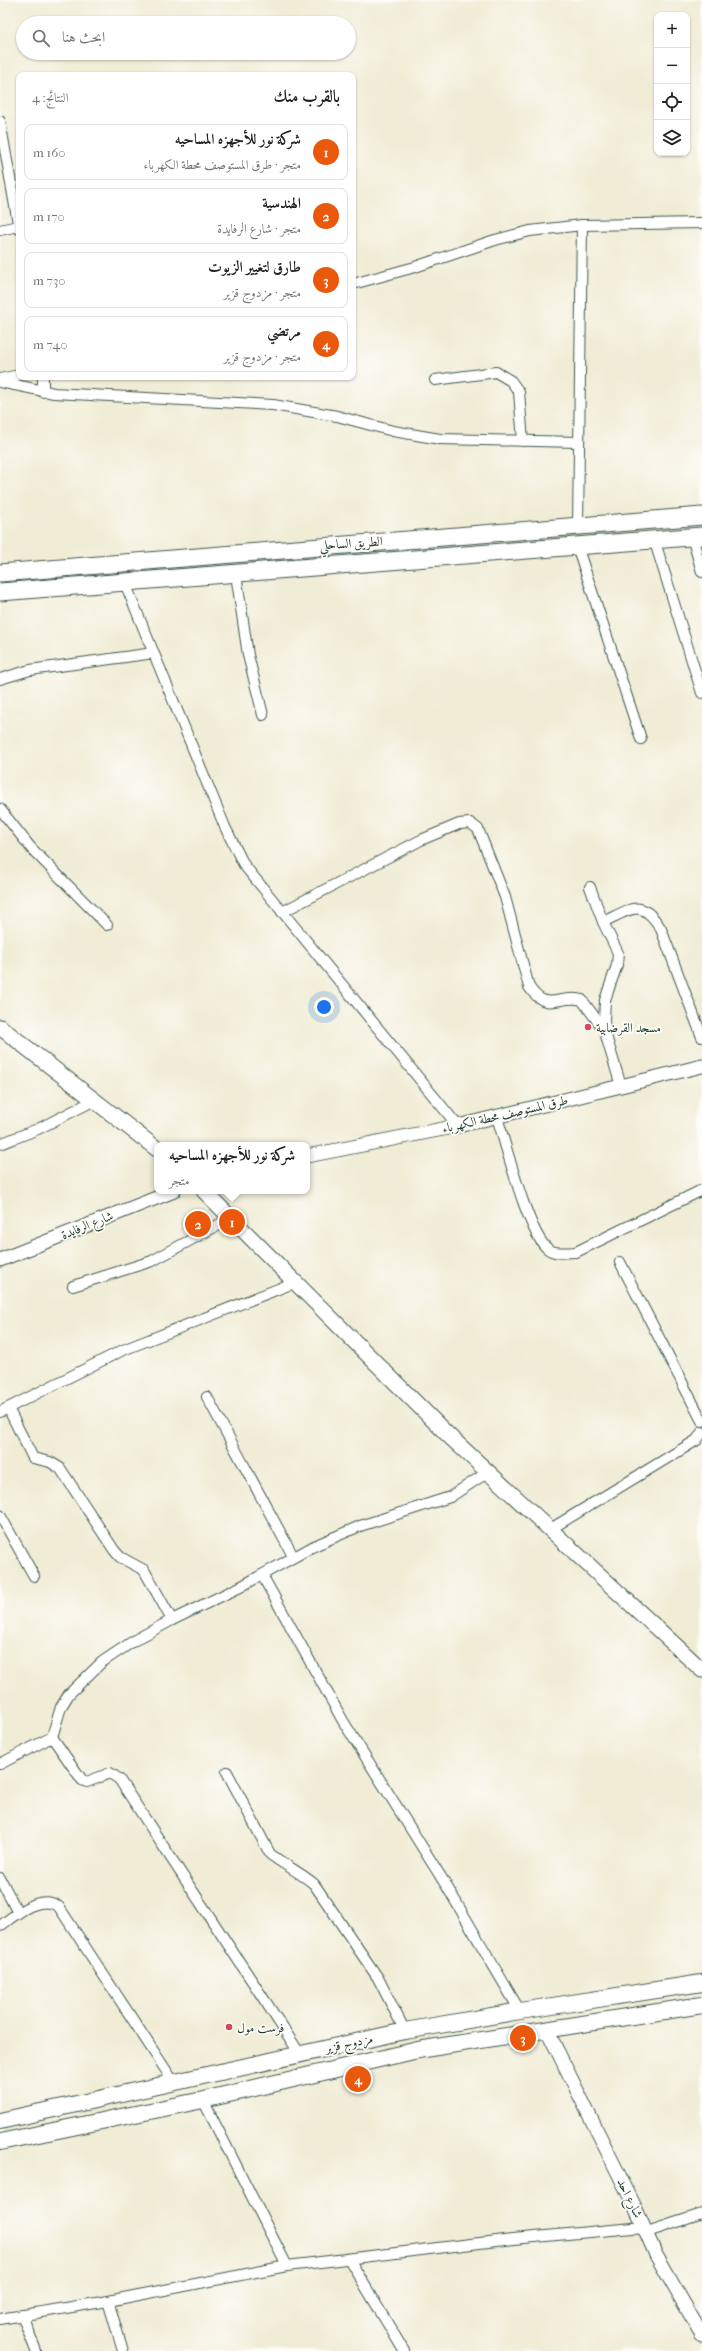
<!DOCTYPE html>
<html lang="ar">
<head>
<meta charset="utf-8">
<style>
	:root { --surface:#fff; --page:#f6f6f6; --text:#222; --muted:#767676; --line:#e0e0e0; --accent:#ea580c }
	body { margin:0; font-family:"IM FELL French Canon",Amiri,serif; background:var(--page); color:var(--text); direction:rtl }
	.controls { position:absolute; right:12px; top:12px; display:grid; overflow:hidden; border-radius:8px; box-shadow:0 1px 3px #0004 }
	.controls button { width:36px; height:36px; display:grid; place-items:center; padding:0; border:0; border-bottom:1px solid var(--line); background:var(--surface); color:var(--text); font:20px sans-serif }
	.you { position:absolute; left:324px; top:1007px; width:14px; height:14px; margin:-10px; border:3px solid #fff; border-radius:50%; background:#1a73e8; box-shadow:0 0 0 6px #1a73e833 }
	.badge { display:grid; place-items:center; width:26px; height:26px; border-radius:50%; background:var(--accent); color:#fff; font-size:13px; font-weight:700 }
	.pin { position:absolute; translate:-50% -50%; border:2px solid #fff; box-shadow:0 1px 4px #0006 }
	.popup { position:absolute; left:154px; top:1142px; width:156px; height:52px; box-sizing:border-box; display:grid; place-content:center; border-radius:8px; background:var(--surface); filter:drop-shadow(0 1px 3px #0005); font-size:13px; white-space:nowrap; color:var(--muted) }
	.popup b { font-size:15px; color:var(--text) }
	.popup::after { content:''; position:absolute; left:50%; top:100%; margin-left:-8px; border:8px solid transparent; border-top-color:var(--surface) }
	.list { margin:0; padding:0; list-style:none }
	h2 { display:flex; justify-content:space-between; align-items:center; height:52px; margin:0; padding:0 16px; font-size:17px }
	h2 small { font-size:13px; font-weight:400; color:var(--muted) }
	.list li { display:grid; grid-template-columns:26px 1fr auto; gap:12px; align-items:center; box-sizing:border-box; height:56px; margin:0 8px 8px; padding:0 8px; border:1px solid var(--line); border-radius:8px }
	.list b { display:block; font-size:15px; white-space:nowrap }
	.list p { margin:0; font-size:13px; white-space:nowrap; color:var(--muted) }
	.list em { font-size:13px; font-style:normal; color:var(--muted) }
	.icon { flex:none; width:22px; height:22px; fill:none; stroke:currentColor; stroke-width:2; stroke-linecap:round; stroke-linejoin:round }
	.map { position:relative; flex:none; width:702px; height:2351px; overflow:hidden; direction:ltr }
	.search { position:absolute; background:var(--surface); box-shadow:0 1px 3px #0004; left:16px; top:16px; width:340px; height:44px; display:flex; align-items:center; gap:10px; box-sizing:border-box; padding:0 14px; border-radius:22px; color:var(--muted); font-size:15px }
	.panel { position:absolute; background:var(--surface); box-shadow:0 1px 3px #0004; left:16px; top:72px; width:340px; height:308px; border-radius:8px; direction:rtl }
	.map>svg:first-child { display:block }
</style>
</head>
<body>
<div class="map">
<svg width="702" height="2351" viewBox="0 0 702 2351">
	<rect width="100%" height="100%" fill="#fdfcf7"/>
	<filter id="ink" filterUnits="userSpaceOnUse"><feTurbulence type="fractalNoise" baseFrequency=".025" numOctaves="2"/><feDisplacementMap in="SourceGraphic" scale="8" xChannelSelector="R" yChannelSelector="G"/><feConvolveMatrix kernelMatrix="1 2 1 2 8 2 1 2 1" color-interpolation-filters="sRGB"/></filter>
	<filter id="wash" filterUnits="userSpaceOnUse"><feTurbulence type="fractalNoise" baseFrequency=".012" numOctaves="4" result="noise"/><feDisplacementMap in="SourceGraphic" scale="16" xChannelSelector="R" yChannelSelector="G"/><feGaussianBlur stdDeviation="0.9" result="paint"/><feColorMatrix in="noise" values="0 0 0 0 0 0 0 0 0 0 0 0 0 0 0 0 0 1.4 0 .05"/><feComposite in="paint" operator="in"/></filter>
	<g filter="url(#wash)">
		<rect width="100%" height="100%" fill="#f0ecd5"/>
	</g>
	<g filter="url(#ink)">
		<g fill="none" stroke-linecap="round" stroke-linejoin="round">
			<g stroke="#3e574c" stroke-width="12">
				<g id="minor">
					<polyline points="0,121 19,229"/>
					<polyline points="0,230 18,226"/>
					<polyline points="353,284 415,267 495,240 530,231 582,225 702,223"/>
					<polyline points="43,377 43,392"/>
					<polyline points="0,379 19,375"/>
					<polyline points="435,380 496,372 511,381 519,392 523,441"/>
					<polyline points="0,382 54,393 273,405 337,416 393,431 440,439 578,442"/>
					<polyline points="578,526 582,225"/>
					<polyline points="692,537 702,572"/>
					<polyline points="654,539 702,693"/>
					<polyline points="577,546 641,739"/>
					<polyline points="236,574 248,655 263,715"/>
					<polyline points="125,583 225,827 244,865 458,1126"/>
					<polyline points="0,679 30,670 154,653"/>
					<polyline points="0,809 31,848 107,925"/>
					<polyline points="590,887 603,922 618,953 617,965 605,1000 604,1021 606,1036 621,1086"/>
					<path d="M282 912 421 840 459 824 470 823 478 829 505 897 529 987C548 1015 560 993 582 1000L605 1031"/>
					<path d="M603 922C631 909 642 897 661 929L702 1037"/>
					<path d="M497 1117C506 1145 528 1234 548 1249 556 1255 567 1252 576 1252L702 1190"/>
					<polyline points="0,1144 38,1129 95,1100"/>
					<polyline points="620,1262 702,1421"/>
					<polyline points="73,1286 152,1261 231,1218"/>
					<polyline points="207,1397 293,1556"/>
					<polyline points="8,1408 33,1458 50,1462 60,1468 114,1550 120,1557 144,1570 172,1620"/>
					<polyline points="0,1412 123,1350 296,1282"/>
					<polyline points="0,1515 34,1576"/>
					<polyline points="549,1530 697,1440 702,1432"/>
					<polyline points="262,1575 343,1721 446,1885 520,2011"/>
					<polyline points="52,1737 82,1780 87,1782 110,1773 119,1779 300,2054"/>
					<polyline points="0,1764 52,1737 61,1707 69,1694 102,1662 135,1640 172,1620 240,1587 314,1546 360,1526 450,1497 488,1472"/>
					<path d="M227 1772 270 1854C284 1865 300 1872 314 1884L378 1978 405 2031"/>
					<polyline points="0,1878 18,1913"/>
					<path d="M0 1926C16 1914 41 1893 59 1907L173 2081"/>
					<polyline points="203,2100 287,2266"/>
					<polyline points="647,2232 702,2214"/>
					<polyline points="349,2259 404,2351"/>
					<polyline points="108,2301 123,2351"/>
					<polyline points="22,2315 36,2351"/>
					<polyline points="0,2319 108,2301 287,2266 513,2239 644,2227"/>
				</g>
			</g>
			<g stroke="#3e574c" stroke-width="15">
				<g id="tertiary">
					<polyline points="307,1156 458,1126 702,1066"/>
					<polyline points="0,1260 174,1191"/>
					<polyline points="547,2030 635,2207 656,2255 702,2335"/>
				</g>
			</g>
			<g stroke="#3e574c" stroke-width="17">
				<g id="secondary">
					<polyline points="0,1027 157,1149"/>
					<polyline points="204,1191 447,1434 702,1670"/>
				</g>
			</g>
			<g stroke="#3e574c" stroke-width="18">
				<g id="primary">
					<polyline points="0,2121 405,2031 520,2011 702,1983"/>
					<polyline points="0,2142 203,2100 418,2050 702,2005"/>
				</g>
			</g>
			<g stroke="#3e574c" stroke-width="19">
				<g id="trunk">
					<polyline points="0,573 702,516"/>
					<polyline points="0,592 702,536"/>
				</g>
			</g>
			<use href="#minor" stroke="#fff" stroke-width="10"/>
			<use href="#tertiary" stroke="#fff" stroke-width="13"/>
			<use href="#secondary" stroke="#fff" stroke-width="15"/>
			<use href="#primary" stroke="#fff" stroke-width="16"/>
			<use href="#trunk" stroke="#fff" stroke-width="17"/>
		</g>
	</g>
	<g fill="#d1495b" stroke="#fdfcf7" stroke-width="1.5">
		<circle cx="588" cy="1027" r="4"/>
		<circle cx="229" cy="2027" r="4"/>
	</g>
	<g text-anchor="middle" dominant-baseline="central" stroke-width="3.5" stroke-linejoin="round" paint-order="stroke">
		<g font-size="13" fill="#1f3d34" stroke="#fdfcf7">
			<text transform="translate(351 543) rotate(-4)">الطريق الساحلي</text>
			<text transform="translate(505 1114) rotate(-13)">طرق المستوصف محطة الكهرباء</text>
			<text transform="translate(87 1225) rotate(-22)">شارع الرفايدة</text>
			<text transform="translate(349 2043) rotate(-12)">مزدوج قزير</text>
			<text transform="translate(630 2198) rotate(64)">شارع احد</text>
		</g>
		<g font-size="13" fill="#1f3d34" stroke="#fdfcf7" text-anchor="start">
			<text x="596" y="1027">مسجد القرضابية</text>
			<text x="237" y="2027">فرست مول</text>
		</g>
	</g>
</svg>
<div class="controls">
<button>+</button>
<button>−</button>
<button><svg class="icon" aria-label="locate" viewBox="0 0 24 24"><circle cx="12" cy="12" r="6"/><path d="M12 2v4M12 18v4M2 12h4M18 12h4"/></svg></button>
<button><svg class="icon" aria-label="layers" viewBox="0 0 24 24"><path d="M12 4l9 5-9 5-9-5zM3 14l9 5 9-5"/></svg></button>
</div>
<div class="you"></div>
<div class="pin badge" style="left:232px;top:1222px">1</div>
<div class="popup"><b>شركة نور للأجهزه المساحيه</b>متجر</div>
<div class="pin badge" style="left:198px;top:1224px">2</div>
<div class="pin badge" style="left:523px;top:2038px">3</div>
<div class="pin badge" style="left:358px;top:2079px">4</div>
<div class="search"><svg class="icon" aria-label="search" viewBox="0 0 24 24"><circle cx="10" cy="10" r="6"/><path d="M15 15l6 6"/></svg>ابحث هنا</div>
<section class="panel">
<h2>بالقرب منك<small>النتائج: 4</small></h2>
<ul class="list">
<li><span class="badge">1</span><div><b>شركة نور للأجهزه المساحيه</b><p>متجر · طرق المستوصف محطة الكهرباء</p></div><em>160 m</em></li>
<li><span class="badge">2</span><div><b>الهندسية</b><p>متجر · شارع الرفايدة</p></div><em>170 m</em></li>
<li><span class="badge">3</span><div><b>طارق لتغيير الزيوت</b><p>متجر · مزدوج قزير</p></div><em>730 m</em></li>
<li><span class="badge">4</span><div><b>مرتضي</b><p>متجر · مزدوج قزير</p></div><em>740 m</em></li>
</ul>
</section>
</div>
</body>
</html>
